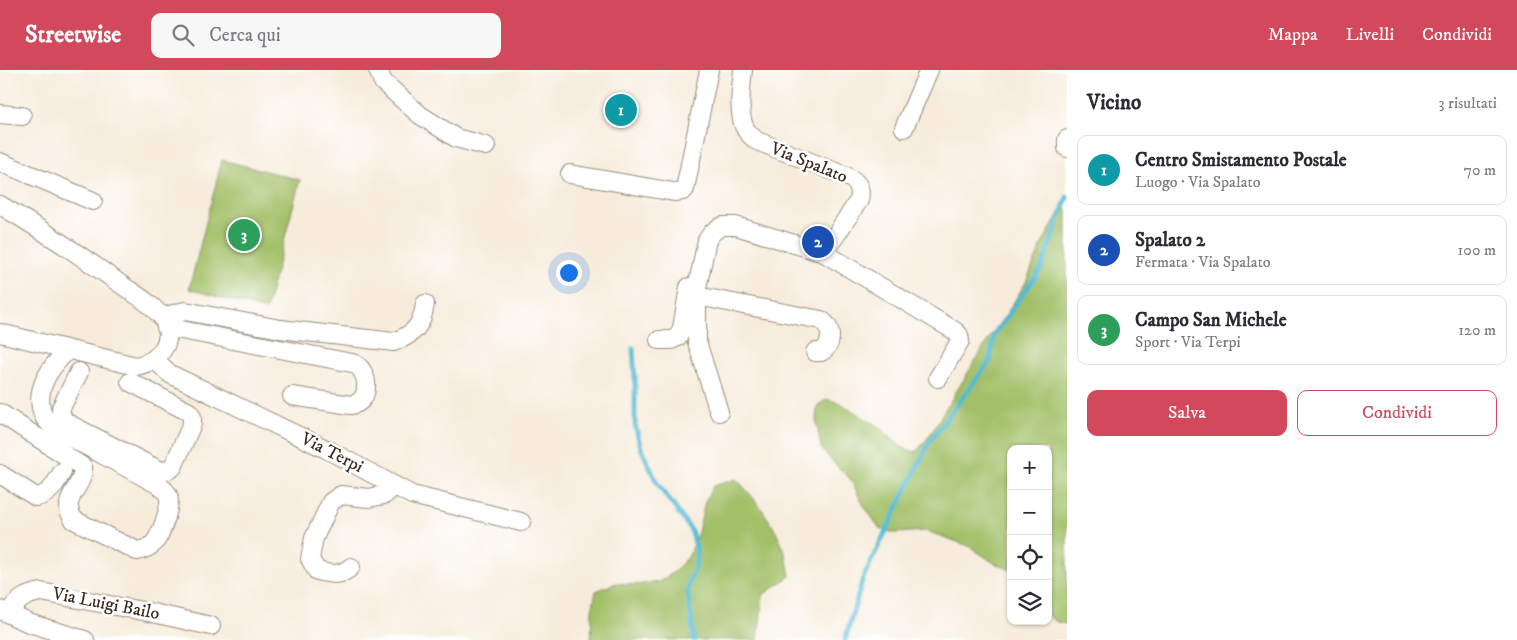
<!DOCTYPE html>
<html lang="it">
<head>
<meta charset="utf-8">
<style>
	:root { --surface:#fff; --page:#f7f7f7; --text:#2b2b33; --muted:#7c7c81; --line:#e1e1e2; --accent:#d1495b }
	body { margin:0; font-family:"IM FELL DW Pica",serif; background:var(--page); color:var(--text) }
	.controls { position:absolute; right:15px; bottom:15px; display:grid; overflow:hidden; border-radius:10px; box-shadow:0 1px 4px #0004 }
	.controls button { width:45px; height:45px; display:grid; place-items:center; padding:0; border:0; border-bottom:1px solid var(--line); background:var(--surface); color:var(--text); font:25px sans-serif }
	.you { position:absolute; left:568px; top:202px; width:18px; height:18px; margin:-12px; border:4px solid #fff; border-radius:50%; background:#1a73e8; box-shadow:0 0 0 8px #1a73e833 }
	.badge { display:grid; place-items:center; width:32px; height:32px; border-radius:50%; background:var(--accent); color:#fff; font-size:16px; font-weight:700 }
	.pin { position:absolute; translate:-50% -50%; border:2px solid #fff; box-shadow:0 1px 5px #0006 }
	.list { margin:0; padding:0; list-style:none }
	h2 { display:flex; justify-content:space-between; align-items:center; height:65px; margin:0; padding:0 20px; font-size:21px }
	h2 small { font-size:16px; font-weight:400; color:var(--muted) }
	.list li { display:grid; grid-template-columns:32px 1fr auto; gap:15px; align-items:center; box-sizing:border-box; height:70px; margin:0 10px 10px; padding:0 10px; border:1px solid var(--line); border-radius:10px }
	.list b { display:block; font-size:19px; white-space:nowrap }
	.list p { margin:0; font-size:16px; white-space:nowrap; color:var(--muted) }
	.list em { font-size:16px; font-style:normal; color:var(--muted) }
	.actions { display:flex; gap:10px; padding:15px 20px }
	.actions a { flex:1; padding:11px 0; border:1px solid var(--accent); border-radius:10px; text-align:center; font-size:18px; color:var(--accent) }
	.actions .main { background:var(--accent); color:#fff }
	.icon { flex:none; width:28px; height:28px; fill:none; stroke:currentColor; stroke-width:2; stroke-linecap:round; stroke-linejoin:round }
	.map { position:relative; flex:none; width:1067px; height:570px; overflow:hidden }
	header { display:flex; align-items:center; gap:30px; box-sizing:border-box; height:70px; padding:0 25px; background:var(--accent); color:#fff }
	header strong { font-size:24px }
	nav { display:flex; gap:28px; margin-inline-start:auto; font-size:18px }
	.search { width:350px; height:45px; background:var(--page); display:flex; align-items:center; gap:12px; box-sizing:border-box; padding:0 18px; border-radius:10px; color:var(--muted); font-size:19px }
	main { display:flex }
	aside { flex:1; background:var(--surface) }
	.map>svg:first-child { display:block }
</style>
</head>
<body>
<header>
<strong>Streetwise</strong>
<div class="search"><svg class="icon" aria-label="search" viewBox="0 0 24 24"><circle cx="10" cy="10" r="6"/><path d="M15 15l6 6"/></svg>Cerca qui</div>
<nav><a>Mappa</a><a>Livelli</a><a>Condividi</a></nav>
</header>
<main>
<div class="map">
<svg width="1067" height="570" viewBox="0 0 1067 570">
	<rect width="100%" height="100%" fill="#fff"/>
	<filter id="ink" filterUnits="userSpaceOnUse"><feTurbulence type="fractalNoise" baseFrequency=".02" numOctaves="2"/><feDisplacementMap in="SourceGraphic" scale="10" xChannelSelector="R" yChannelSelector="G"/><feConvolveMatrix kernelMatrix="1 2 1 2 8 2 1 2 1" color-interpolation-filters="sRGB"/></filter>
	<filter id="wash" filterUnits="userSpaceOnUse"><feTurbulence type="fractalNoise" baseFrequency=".0096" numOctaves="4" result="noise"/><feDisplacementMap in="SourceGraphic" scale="20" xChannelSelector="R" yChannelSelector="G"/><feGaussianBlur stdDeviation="1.12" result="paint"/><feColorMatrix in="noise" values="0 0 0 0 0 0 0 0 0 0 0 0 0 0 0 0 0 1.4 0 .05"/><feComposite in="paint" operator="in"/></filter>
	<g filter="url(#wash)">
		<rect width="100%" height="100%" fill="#f7ecdb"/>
		<g fill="#a2c068" stroke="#6e7543">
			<polygon points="222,90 300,110 266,240 189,219"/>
			<path d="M1063 136 1067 139V554L1057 552 1048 546V379H1011V500L994 493 969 476 926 461 895 463 880 459 864 436 851 410 830 389 821 378 816 350 817 337 826 329 840 333 879 357 901 377 915 382C930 369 937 352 948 335 964 309 980 283 997 256L1005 246 1026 212 1043 172Z"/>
			<path d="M736 409C755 427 777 458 785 483 787 491 789 499 790 506L763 525 758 570H591L592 540 596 521 616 513 636 515 659 512 675 501 688 487 696 470 705 432 713 416Z"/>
		</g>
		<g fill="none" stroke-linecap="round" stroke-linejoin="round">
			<g stroke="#53bad1" stroke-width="5">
				<polyline points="633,278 635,309 635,355 641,378 657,413 691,460 697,480 695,499 689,512 688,523 694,570"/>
				<polyline points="845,570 863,508 930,371 990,291 994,265 1041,199 1067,127"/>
			</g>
		</g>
	</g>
	<g filter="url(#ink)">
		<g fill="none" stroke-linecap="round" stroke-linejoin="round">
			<g stroke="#998b7c" stroke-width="20">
				<g id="minor">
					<polyline points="378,0 383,12 420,45 456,68 486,76"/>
					<path d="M743 0C741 16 737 46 746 60 749 64 753 68 757 71L846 106C857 111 862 118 859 130L824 183"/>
					<polyline points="0,44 22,46"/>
					<polyline points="904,58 929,0"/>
					<polyline points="1067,69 1067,78"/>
					<polyline points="0,92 93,131"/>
					<polyline points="570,104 674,122 683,121 685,119 709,0"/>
					<path d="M0 135C41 159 80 185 119 213 133 223 150 232 161 246 178 268 160 292 136 296L0 263"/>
					<path d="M697 226 821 250C833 258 833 275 821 282H815"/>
					<path d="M162 247 185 241 280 259 394 272C414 264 422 256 425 234"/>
					<path d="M166 257 352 293C370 298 372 333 351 335L292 326"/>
					<polyline points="659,270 671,270 678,267 682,258 689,217"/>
					<polyline points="154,289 170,304 326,379 412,425 521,452"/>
					<polyline points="79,302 61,338 61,345 65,352 161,401 168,400 173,397 192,354 192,347 189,342 130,312"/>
					<polyline points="719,342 697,272 697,218 707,170 712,163 717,159 723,156 736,156 824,183 955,261 959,265 960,271 938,308"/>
					<path d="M0 343 83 397C85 417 58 428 74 450L137 481C144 480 149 478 154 473 161 465 172 435 168 425 166 420 161 417 157 414L55 359C51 355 45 350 43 345 33 319 51 296 68 280"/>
					<path d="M0 404 36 427C50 425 56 413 62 402"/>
					<path d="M351 497C340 507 331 504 317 501L310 489 314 468 331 432 341 425 369 428 384 425 395 416"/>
					<polyline points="0,540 29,553 85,570"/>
					<path d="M8 543C18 530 24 525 41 522L153 543 211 556"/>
				</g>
			</g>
			<use href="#minor" stroke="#fff" stroke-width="18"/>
		</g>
	</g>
	<g text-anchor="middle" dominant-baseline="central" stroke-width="5" stroke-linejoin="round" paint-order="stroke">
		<g font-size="18" fill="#3b2a1e" stroke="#fff">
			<text transform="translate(809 93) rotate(22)">Via Spalato</text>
			<text transform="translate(332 383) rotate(27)">Via Terpi</text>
			<text transform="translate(106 534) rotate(11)">Via Luigi Bailo</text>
		</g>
	</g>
</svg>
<div class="controls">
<button>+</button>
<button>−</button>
<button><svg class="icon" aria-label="locate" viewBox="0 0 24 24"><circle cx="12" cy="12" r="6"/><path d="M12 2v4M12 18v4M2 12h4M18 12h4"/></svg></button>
<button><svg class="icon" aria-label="layers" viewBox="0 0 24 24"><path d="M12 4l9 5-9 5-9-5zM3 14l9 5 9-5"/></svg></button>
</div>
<div class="you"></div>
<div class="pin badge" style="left:621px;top:40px;background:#0f9aa8">1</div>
<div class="pin badge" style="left:818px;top:172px;background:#1a4fb4">2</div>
<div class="pin badge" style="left:244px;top:165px;background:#2e9e5b">3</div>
</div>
<aside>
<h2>Vicino<small>3 risultati</small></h2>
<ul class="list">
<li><span class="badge" style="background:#0f9aa8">1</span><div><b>Centro Smistamento Postale</b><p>Luogo · Via Spalato</p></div><em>70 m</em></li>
<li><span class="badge" style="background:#1a4fb4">2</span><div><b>Spalato 2</b><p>Fermata · Via Spalato</p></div><em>100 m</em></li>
<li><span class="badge" style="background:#2e9e5b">3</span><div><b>Campo San Michele</b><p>Sport · Via Terpi</p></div><em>120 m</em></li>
</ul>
<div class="actions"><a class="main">Salva</a><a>Condividi</a></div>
</aside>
</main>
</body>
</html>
